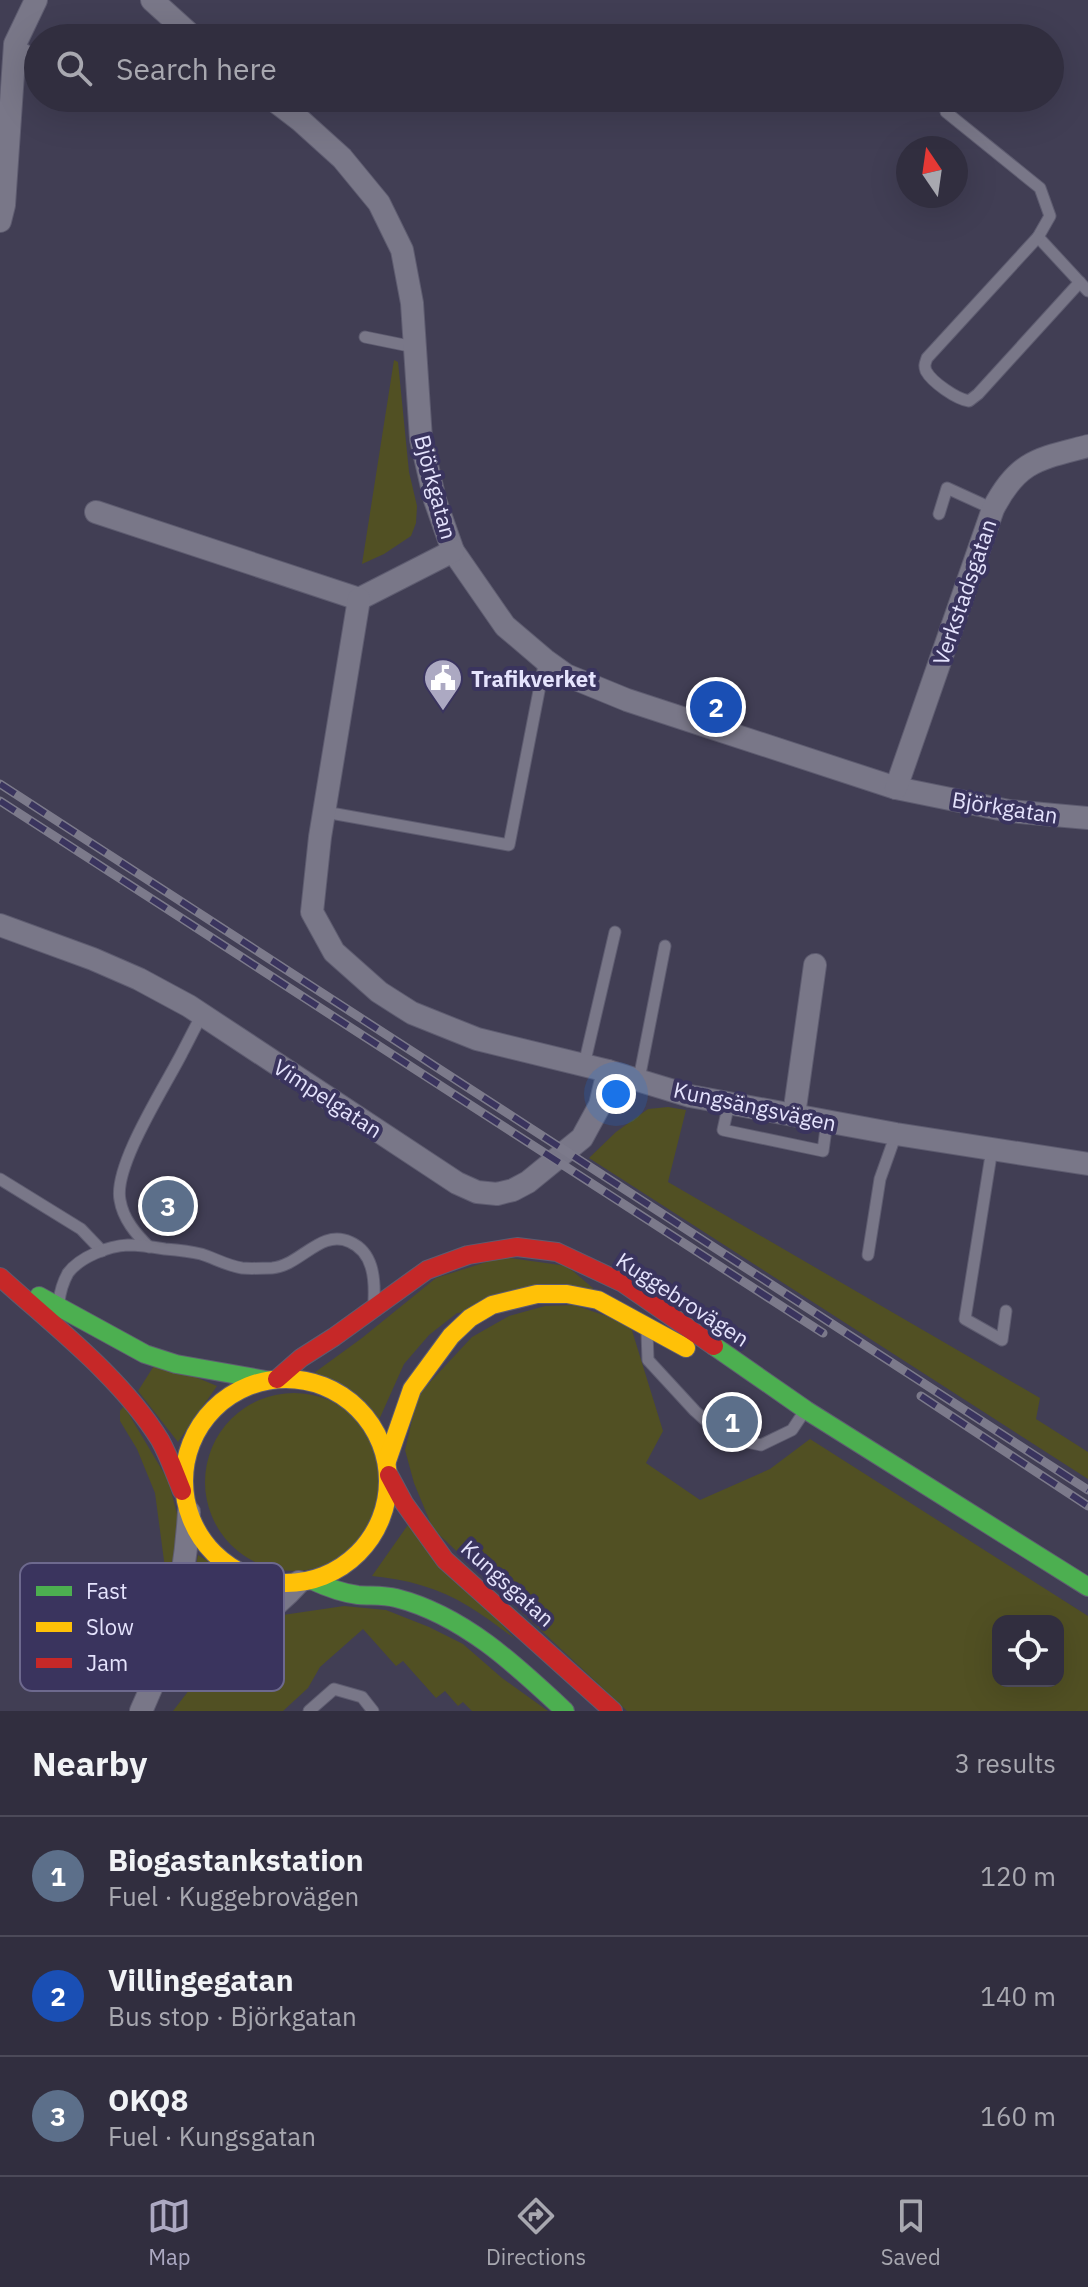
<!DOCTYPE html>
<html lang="en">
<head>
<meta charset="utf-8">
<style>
	:root { --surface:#312e3f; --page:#3d3a4a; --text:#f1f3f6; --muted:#a8a8b0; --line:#4c4a59; --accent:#aca9c2 }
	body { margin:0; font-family:"IBM Plex Sans",sans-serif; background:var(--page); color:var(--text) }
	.controls { position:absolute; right:24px; bottom:24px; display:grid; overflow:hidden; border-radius:16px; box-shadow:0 8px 32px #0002 }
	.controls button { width:72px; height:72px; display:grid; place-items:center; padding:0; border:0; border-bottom:2px solid var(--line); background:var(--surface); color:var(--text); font:40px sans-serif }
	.compass { position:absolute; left:896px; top:136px; width:72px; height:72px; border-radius:50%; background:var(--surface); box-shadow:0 8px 32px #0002; rotate:347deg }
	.you { position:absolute; left:616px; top:1094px; width:28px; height:28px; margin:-20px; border:6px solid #fff; border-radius:50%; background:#1a73e8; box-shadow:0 0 0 12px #1a73e833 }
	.badge { display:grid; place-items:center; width:52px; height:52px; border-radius:50%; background:var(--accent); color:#fff; font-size:26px; font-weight:700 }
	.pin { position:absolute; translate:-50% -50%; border:4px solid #fff; box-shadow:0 2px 8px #0006 }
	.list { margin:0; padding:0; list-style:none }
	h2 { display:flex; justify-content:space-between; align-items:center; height:104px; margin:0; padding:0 32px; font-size:34px }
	h2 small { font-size:26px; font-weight:400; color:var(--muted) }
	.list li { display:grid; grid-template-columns:52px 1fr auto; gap:24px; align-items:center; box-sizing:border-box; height:120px; padding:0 32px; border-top:2px solid var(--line) }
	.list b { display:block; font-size:30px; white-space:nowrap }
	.list p { margin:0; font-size:26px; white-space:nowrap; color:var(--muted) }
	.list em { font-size:26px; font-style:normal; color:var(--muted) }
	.icon { flex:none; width:44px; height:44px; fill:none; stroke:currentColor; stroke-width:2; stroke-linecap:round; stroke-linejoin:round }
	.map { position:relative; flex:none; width:1088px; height:1711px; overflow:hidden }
	.search { position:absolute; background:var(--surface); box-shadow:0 8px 32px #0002; left:24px; right:24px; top:24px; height:88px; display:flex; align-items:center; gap:20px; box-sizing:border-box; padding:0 28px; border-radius:44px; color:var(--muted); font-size:30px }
	.sheet { height:464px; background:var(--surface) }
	nav { display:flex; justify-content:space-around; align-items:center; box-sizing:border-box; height:112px; border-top:2px solid var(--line); background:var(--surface); font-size:22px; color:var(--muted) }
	nav a { display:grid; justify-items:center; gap:4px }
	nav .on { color:var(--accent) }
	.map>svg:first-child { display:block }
</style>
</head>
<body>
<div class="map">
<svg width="1088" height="1711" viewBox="0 0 1088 1711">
	<rect width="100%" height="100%" fill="#413e54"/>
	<g fill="#515023" fill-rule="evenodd">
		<polygon points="394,360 398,362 409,472 417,506 416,523 411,536 384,554 362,564"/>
		<polygon points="668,1107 686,1110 668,1182 1040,1398 1036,1419 1088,1452 1088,1479 589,1158 616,1132 648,1109"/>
		<polygon points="502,1257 567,1266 601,1295 457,1313 429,1335 404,1364 378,1422 335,1386 314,1373 362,1338 436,1278"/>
		<path d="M574 1305 630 1324 663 1431 646 1463 700 1500 770 1469 810 1439 1088 1616V1711H627L433 1529 414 1483 405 1450 418 1395 472 1337 509 1316 545 1306ZM998 1621H1058V1681H998Z"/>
		<polygon points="157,1361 217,1386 178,1442 138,1391"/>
		<circle cx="294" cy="1482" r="89"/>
		<polygon points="124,1406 168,1480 179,1521 181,1579 170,1578 165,1568 155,1493 137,1449 120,1421 120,1411"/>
		<path d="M410 1522 515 1639C500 1628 485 1616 468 1606 440 1588 405 1579 372 1576Z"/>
		<polygon points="198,1555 274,1601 263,1608 234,1588 193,1579"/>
		<polygon points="344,1606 386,1610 429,1627 463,1644 502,1678 548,1711 472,1711 463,1702 458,1706 445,1691 436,1698 403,1661 396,1666 363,1629 320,1667 308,1688 283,1711 173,1711 206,1668 248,1634 276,1616"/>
	</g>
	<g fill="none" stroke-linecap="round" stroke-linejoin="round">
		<g stroke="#5e5c70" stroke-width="13">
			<g id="lane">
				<polyline points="15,44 34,55"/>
				<polyline points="946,112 1040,188 1050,216 1038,237 1088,291"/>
				<path d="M1038 237 927 358C925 364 924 365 926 371 932 382 956 399 969 401L978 394 1080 282"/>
				<polyline points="365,337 414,347"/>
				<polyline points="939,514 947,488 993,509"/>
				<polyline points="515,684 540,684"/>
				<polyline points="325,812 509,845 545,660"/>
				<polyline points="584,1065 615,932"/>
				<polyline points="639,1079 665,946"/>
				<polyline points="729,1103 723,1130 823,1151 827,1121"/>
				<polyline points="992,1149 965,1319 1002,1340 1006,1311"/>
				<polyline points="0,1179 81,1229 102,1251"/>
				<path d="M149 1247C136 1234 123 1219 120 1200 113 1166 166 1085 182 1053 189 1040 195 1027 202 1015"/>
				<polyline points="868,1255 880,1179 896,1134"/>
				<path d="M59 1302C60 1292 63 1282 68 1273 80 1257 108 1246 128 1245 140 1245 153 1247 165 1249 177 1250 189 1251 201 1254 214 1258 228 1266 242 1268 251 1269 263 1268 272 1268 300 1266 321 1228 350 1242 373 1252 375 1278 374 1300"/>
				<polyline points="647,1332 648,1360 695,1411 724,1437 761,1445 792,1430 804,1412"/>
				<polyline points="104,1652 156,1679"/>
				<polyline points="309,1711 334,1689 362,1697 373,1711"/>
			</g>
		</g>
		<g stroke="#5e5c70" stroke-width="24">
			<g id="street">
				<polyline points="152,0 194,38"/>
				<polyline points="271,98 301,121 342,158 379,203 402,250 412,303 421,439 435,500 453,551 505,626 545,660 566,675 627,700 896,788 1009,811 1088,818"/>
				<polyline points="0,221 4,205 15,44 36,0"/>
				<polyline points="96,512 359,599 453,551"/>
				<polyline points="359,599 320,837 312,912 334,952 379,992 412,1013 477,1039 608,1071 690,1096 896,1134 1088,1164"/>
				<path d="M896 788 993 509C1018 460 1039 459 1088 446"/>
				<polyline points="0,925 93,959 139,979 189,1006 457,1183 477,1192 497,1194 513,1190 528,1182 582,1138 600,1105 608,1071"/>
				<polyline points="794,1115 815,965"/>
				<path d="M156 1679C206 1650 260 1626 299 1582"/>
				<path d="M141 1711C171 1648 185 1581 189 1512"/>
			</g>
		</g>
		<g stroke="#5e5c70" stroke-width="20">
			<g id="fast">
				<polyline points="39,1296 145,1354 176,1364 266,1380"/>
				<polyline points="714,1346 806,1410 1088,1587"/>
				<path d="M311 1580C326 1587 342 1593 358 1595 371 1596 384 1595 396 1598 463 1615 516 1665 565 1711"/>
			</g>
		</g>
		<g stroke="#5e5c70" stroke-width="20">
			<g id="slow">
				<circle cx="286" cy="1481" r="102"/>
				<polyline points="387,1461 412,1389 451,1336 470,1318 492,1305 537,1294 567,1294 598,1300 686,1348"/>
			</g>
		</g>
		<g stroke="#5e5c70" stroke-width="20">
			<g id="jam">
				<path d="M0 1277C54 1326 121 1377 160 1440 169 1456 175 1474 182 1491"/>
				<polyline points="277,1379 301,1358 334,1337 427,1270 468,1255 517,1247 557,1252 623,1283 714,1346"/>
				<polyline points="389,1475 404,1503 445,1560 613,1711"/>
			</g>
		</g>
		<use href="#lane" stroke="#797788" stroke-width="11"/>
		<use href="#street" stroke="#797788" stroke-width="22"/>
		<use href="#fast" stroke="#4caf50" stroke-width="18"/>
		<use href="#slow" stroke="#ffc107" stroke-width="18"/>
		<use href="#jam" stroke="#c62828" stroke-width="18"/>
		<g stroke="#7c7a8b" stroke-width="9">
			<g id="rail">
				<polyline points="0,784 1088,1490"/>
				<polyline points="0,801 823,1333"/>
				<polyline points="921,1396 1088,1506"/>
			</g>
		</g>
		<use href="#rail" stroke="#3a345e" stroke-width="6" stroke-dasharray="18" stroke-linecap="butt"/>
	</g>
	<defs>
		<g id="civic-pin" transform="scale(2)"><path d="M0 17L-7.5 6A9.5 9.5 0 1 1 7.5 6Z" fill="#aca9c2" stroke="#3a345e"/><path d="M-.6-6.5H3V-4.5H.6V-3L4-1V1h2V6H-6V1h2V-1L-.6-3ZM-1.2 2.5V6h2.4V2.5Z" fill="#fff"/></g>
	</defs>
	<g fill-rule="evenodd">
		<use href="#civic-pin" x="443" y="678"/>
	</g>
	<g text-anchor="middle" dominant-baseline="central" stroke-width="8" stroke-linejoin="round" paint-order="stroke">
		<g font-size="22" fill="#e5e3fd" stroke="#3a345e">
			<text transform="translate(436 487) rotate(75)">Björkgatan</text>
			<text transform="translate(964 592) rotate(-71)">Verkstadsgatan</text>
			<text transform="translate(1005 807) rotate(9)">Björkgatan</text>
			<text transform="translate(328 1098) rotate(33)">Vimpelgatan</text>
			<text transform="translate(755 1106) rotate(12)">Kungsängsvägen</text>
			<text transform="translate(683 1299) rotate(33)">Kuggebrovägen</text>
			<text transform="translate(508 1583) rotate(42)">Kungsgatan</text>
		</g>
		<g font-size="22" font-weight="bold" fill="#e5e3fd" stroke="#3a345e" text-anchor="start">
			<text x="471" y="678">Trafikverket</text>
		</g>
	</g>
	<rect x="20" y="1563" width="264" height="128" rx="12" fill="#3a345e" stroke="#6d698e" stroke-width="2"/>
	<rect x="36" y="1586" width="36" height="10" fill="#4caf50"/>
	<rect x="36" y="1622" width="36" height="10" fill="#ffc107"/>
	<rect x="36" y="1658" width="36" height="10" fill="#c62828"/>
	<g font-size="22" fill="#e5e3fd">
		<text x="86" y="1599">Fast</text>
		<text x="86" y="1635">Slow</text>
		<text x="86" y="1671">Jam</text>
	</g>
</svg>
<div class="controls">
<button><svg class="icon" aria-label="locate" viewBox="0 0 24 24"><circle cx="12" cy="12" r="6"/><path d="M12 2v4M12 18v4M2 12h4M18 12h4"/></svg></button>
</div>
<svg class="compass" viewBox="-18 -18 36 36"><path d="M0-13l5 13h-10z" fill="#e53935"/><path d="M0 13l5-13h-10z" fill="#a8a8b0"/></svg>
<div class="you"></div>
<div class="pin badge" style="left:732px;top:1422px;background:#5c6f8a">1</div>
<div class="pin badge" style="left:716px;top:707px;background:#1a4fb4">2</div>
<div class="pin badge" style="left:168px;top:1206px;background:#5c6f8a">3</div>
<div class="search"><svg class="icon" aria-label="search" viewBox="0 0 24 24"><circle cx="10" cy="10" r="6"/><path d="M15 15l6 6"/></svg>Search here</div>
</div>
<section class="sheet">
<h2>Nearby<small>3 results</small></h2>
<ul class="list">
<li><span class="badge" style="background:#5c6f8a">1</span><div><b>Biogastankstation</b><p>Fuel · Kuggebrovägen</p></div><em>120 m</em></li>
<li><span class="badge" style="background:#1a4fb4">2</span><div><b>Villingegatan</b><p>Bus stop · Björkgatan</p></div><em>140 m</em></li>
<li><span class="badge" style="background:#5c6f8a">3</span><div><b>OKQ8</b><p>Fuel · Kungsgatan</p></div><em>160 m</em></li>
</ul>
</section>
<nav>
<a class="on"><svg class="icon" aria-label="map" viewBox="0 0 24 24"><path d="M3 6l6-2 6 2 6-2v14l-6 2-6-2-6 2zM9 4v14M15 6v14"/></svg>Map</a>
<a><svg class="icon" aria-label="directions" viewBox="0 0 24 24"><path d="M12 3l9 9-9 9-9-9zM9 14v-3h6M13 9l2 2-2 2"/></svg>Directions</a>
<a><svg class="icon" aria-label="saved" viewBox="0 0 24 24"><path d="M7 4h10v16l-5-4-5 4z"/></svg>Saved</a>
</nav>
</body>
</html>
